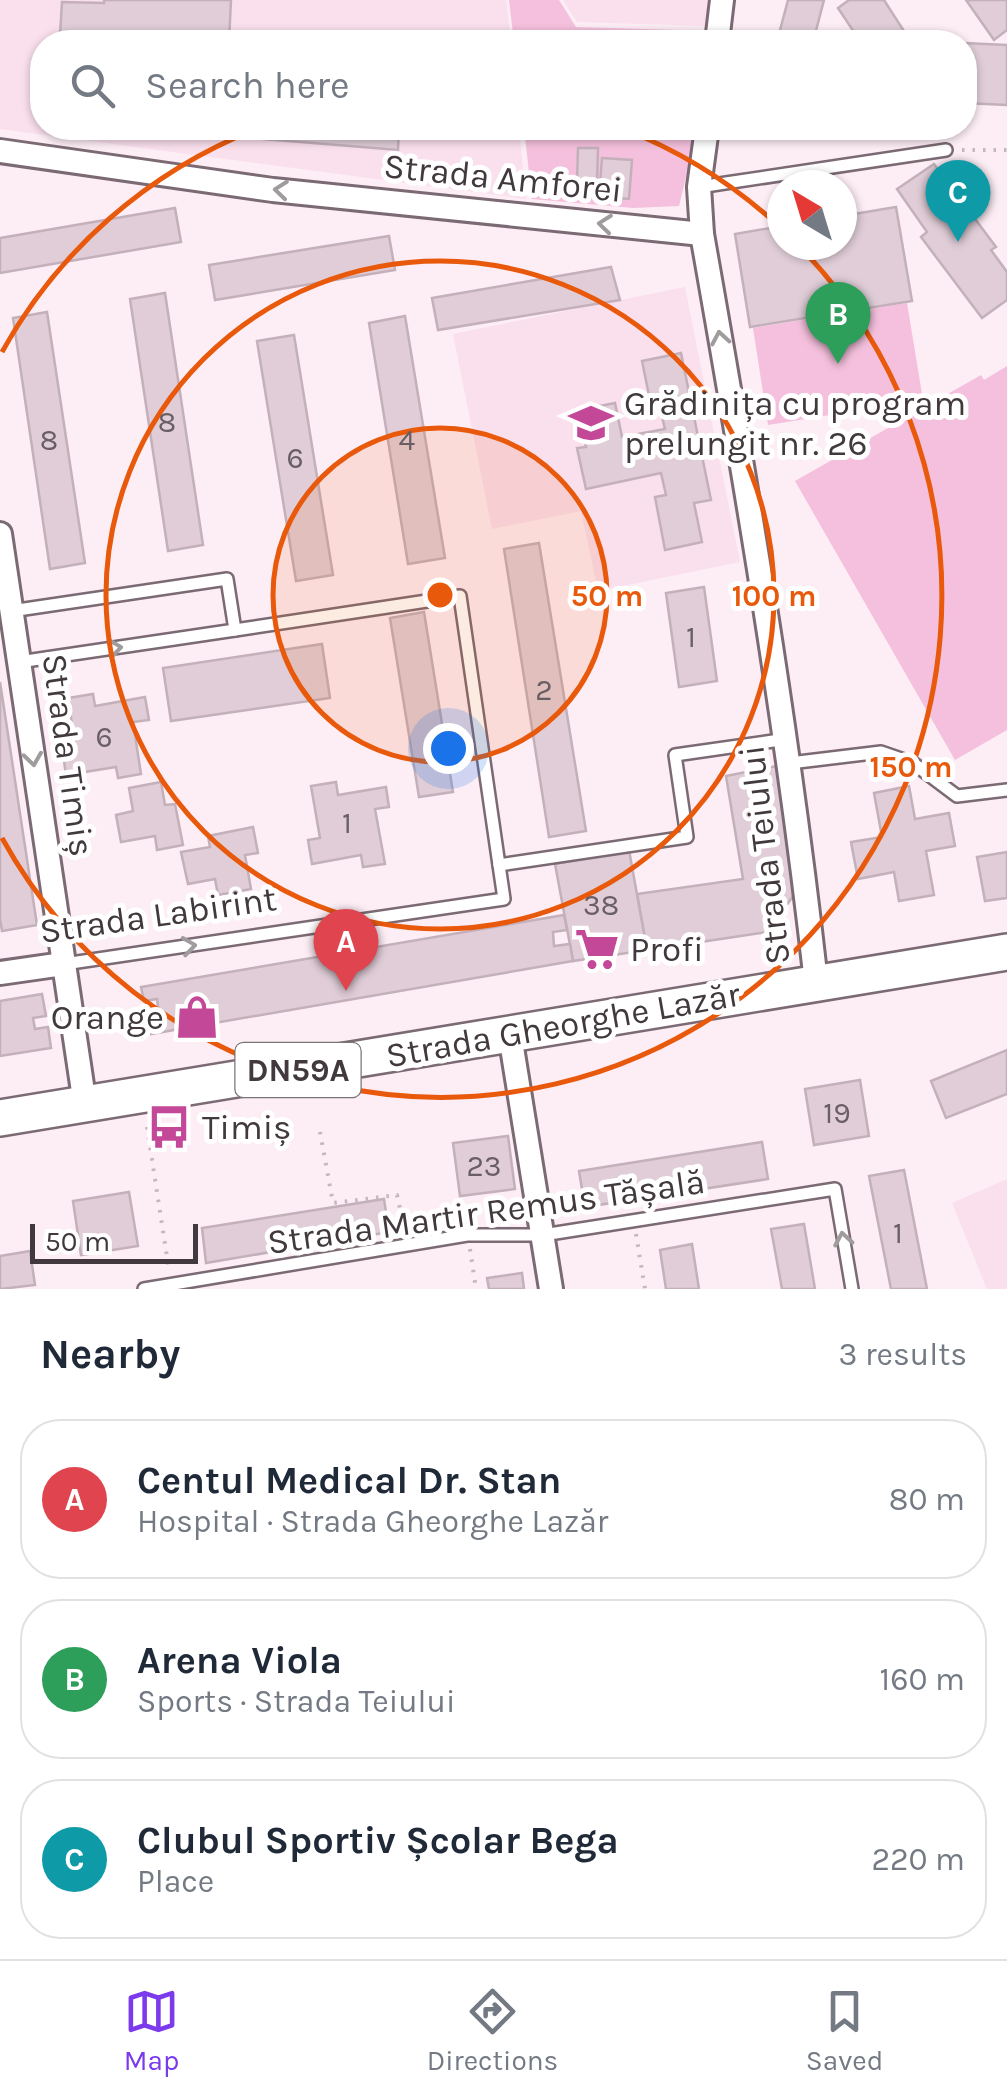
<!DOCTYPE html>
<html lang="en">
<head>
<meta charset="utf-8">
<style>
	:root { --surface:#fff; --page:#f2f2f3; --text:#1f2937; --muted:#747a83; --line:#e0e1e3; --accent:#7c3aed }
	body { margin:0; font-family:Karla,sans-serif; background:var(--page); color:var(--text) }
	.compass { position:absolute; left:767px; top:170px; width:90px; height:90px; border-radius:50%; background:var(--surface); box-shadow:0 2px 8px #0004; rotate:322deg }
	.scale { position:absolute; left:30px; bottom:25px; width:168px; box-sizing:border-box; padding-left:10px; border:5px solid #41393d; border-top:0; font-size:28px; line-height:35px; white-space:nowrap; color:#41393d; -webkit-text-stroke:8px #fff; paint-order:stroke }
	.you { position:absolute; left:448px; top:748px; width:35px; height:35px; margin:-25px; border:8px solid #fff; border-radius:50%; background:#1a73e8; box-shadow:0 0 0 15px #1a73e833 }
	.badge { display:grid; place-items:center; width:65px; height:65px; border-radius:50%; background:var(--accent); color:#fff; font-size:32px; font-weight:700 }
	.pin { position:absolute; translate:-50% -82px; filter:drop-shadow(0 2px 5px #0008) }
	.pin::after { content:''; position:absolute; top:52px; width:35px; height:30px; background:inherit; clip-path:polygon(0 0,100% 0,50% 100%) }
	.list { margin:0; padding:0; list-style:none }
	h2 { display:flex; justify-content:space-between; align-items:center; height:130px; margin:0; padding:0 40px; font-size:42px }
	h2 small { font-size:32px; font-weight:400; color:var(--muted) }
	.list li { display:grid; grid-template-columns:65px 1fr auto; gap:30px; align-items:center; box-sizing:border-box; height:160px; margin:0 20px 20px; padding:0 20px; border:2px solid var(--line); border-radius:40px }
	.list b { display:block; font-size:38px; white-space:nowrap }
	.list p { margin:0; font-size:32px; white-space:nowrap; color:var(--muted) }
	.list em { font-size:32px; font-style:normal; color:var(--muted) }
	.icon { flex:none; width:55px; height:55px; fill:none; stroke:currentColor; stroke-width:2; stroke-linecap:round; stroke-linejoin:round }
	.map { position:relative; flex:none; width:1007px; height:1289px; overflow:hidden }
	.search { position:absolute; background:var(--surface); box-shadow:0 2px 8px #0004; left:30px; right:30px; top:30px; height:110px; display:flex; align-items:center; gap:25px; box-sizing:border-box; padding:0 35px; border-radius:40px; color:var(--muted); font-size:38px }
	.sheet { height:670px; background:var(--surface) }
	nav { display:flex; justify-content:space-around; align-items:center; box-sizing:border-box; height:140px; border-top:2px solid var(--line); background:var(--surface); font-size:28px; color:var(--muted) }
	nav a { display:grid; justify-items:center; gap:5px }
	nav .on { color:var(--accent) }
	.map>svg:first-child { display:block }
</style>
</head>
<body>
<div class="map">
<svg width="1007" height="1289" viewBox="0 0 1007 1289">
	<rect width="100%" height="100%" fill="#fdedf5"/>
	<g fill="#fadfed">
		<polygon points="0,0 506,0 511,42 42,42 42,128 519,128 526,199 0,129"/>
		<polygon points="563,0 717,0 713,26 577,22"/>
		<polygon points="685,287 740,562 598,591 581,511 492,529 453,334"/>
		<polygon points="1007,1179 1007,1289 987,1289 952,1203"/>
	</g>
	<g fill="#f5c0dd">
		<polygon points="509,0 559,0 576,27 712,31 710,42 514,42"/>
		<polygon points="524,128 698,128 679,206 633,208 532,199"/>
		<polygon points="907,303 923,400 768,425 753,328"/>
		<polygon points="1007,366 1007,730 955,760 795,481 981,375 984,380"/>
	</g>
	<g fill="#e0cdd7" stroke="#c3b0ba" stroke-width="2.5">
		<polygon points="104,0 231,0 229,42 60,35 62,2 104,3"/>
		<polygon points="788,0 824,0 813,42 779,34"/>
		<polygon points="849,0 884,0 911,42 857,42 860,41 838,8"/>
		<polygon points="966,0 1007,0 1007,30 994,40"/>
		<polygon points="964,43 1007,45 1007,105 964,103"/>
		<polygon points="265,128 399,128 398,150 264,139"/>
		<polygon points="578,148 598,148 597,182 577,182"/>
		<polygon points="602,158 632,160 629,199 599,197"/>
		<polygon points="934,164 996,247 991,250 1007,272 1007,300 982,318 921,237 927,232 897,189"/>
		<polygon points="896,207 912,301 750,327 735,234 782,226 782,245 842,245 842,216"/>
		<polygon points="175,208 181,242 0,273 0,238"/>
		<polygon points="389,236 395,270 215,300 209,265"/>
		<polygon points="611,267 620,300 438,330 432,298"/>
		<polygon points="165,293 203,545 168,551 130,299"/>
		<polygon points="47,312 85,563 50,569 13,318"/>
		<polygon points="405,316 445,558 408,564 369,323"/>
		<polygon points="294,335 333,575 296,581 257,341"/>
		<polygon points="681,353 711,500 694,503 702,542 665,550 655,497 666,495 661,473 586,489 577,448 586,447 579,410 615,403 622,437 665,429 661,413 653,415 642,361"/>
		<polygon points="539,543 586,831 549,837 504,549"/>
		<polygon points="704,587 717,681 679,687 666,593"/>
		<polygon points="424,612 453,792 419,797 390,618"/>
		<polygon points="322,644 330,698 171,721 163,668"/>
		<polygon points="0,682 37,925 2,931 0,919"/>
		<polygon points="93,694 95,706 145,697 149,720 133,722 141,774 118,778 116,767 66,775 63,754 76,751 68,698"/>
		<polygon points="777,766 799,888 767,932 647,950 637,894 743,879 726,776"/>
		<polygon points="161,782 165,805 175,804 183,845 157,850 155,836 121,842 116,815 133,811 129,788"/>
		<polygon points="336,782 338,795 386,787 389,807 375,809 385,864 363,867 361,855 312,864 308,840 320,838 311,786"/>
		<polygon points="909,786 915,819 949,813 955,846 926,851 934,895 899,901 894,872 858,879 851,842 882,837 874,793"/>
		<polygon points="253,827 258,853 245,855 251,889 218,895 215,879 188,884 181,852 210,847 208,836"/>
		<polygon points="629,850 647,950 573,961 555,864"/>
		<polygon points="1007,852 1007,898 985,901 977,857"/>
		<polygon points="564,915 567,930 553,932 554,946 570,944 573,961 151,1034 147,1015 159,1013 157,999 144,1001 141,987"/>
		<polygon points="42,994 46,1016 33,1018 35,1029 48,1027 51,1048 0,1056 0,1001"/>
		<polygon points="1007,1050 1007,1094 946,1118 931,1081"/>
		<polygon points="860,1080 869,1136 814,1145 805,1089"/>
		<polygon points="508,1136 515,1189 460,1196 453,1143"/>
		<polygon points="762,1142 768,1179 585,1207 579,1171"/>
		<polygon points="904,1170 927,1289 891,1289 869,1176"/>
		<polygon points="129,1192 138,1246 81,1255 73,1201"/>
		<polygon points="384,1199 389,1232 206,1263 202,1228"/>
		<polygon points="804,1224 815,1289 782,1289 771,1229"/>
		<polygon points="692,1244 699,1289 666,1289 660,1250"/>
		<polygon points="30,1251 35,1285 0,1289 0,1256"/>
		<polygon points="522,1273 524,1289 489,1289 487,1278"/>
	</g>
	<g fill="none" stroke-linecap="round" stroke-linejoin="round">
		<g stroke="#7b6a73" stroke-width="16">
			<g id="service">
				<polyline points="699,187 946,150"/>
				<polyline points="11,611 227,579 235,630 19,662"/>
				<polyline points="235,630 460,596 499,865"/>
				<polyline points="790,763 881,752 913,763 957,796 1007,790"/>
				<polyline points="64,964 504,899 499,865 687,837 675,755 787,739"/>
				<polyline points="144,1289 467,1235 543,1235 835,1189 852,1289"/>
			</g>
		</g>
		<g stroke="#7b6a73" stroke-width="28">
			<g id="minor">
				<polyline points="717,42 722,0"/>
				<path d="M707 128 699 187 702 234C746 483 788 731 816 982"/>
				<polyline points="0,151 273,190 702,234"/>
				<polyline points="0,534 85,1105"/>
				<polyline points="0,973 63,964"/>
				<polyline points="510,1035 551,1289"/>
			</g>
		</g>
		<g stroke="#7b6a73" stroke-width="40">
			<polyline id="primary" points="0,1118 1007,952"/>
		</g>
		<g stroke="#c4b7bd" stroke-width="4" stroke-dasharray="2.5 8" stroke-linecap="butt">
			<polyline points="962,150 1007,150"/>
			<polyline points="147,1127 169,1270"/>
			<polyline points="320,1132 333,1203 397,1195 405,1231"/>
			<polyline points="636,1234 645,1289"/>
			<polyline points="470,1249 476,1289"/>
		</g>
		<use href="#service" stroke="#fff" stroke-width="11"/>
		<use href="#minor" stroke="#fff" stroke-width="22"/>
		<use href="#primary" stroke="#fff" stroke-width="35"/>
	</g>
	<defs><path id="oneway-chevron" d="M-2-3.5L2.5 0L-2 3.5" fill="none" stroke-width="1.6" stroke-linecap="round" stroke-linejoin="round" transform="scale(2.5)"/></defs>
	<g stroke="#a09c9e">
		<use href="#oneway-chevron" transform="translate(281 190) rotate(-174)"/>
		<use href="#oneway-chevron" transform="translate(605 224) rotate(-174)"/>
		<use href="#oneway-chevron" transform="translate(720 338) rotate(-100)"/>
		<use href="#oneway-chevron" transform="translate(115 648) rotate(-8)"/>
		<use href="#oneway-chevron" transform="translate(33 759) rotate(82)"/>
		<use href="#oneway-chevron" transform="translate(189 946) rotate(-8)"/>
		<use href="#oneway-chevron" transform="translate(843 1239) rotate(-100)"/>
	</g>
	<circle cx="440" cy="595" r="167" fill="#e8590c" fill-opacity=".12"/>
	<g fill="none" stroke="#e8590c" stroke-width="5">
		<circle cx="440" cy="595" r="167"/>
		<circle cx="440" cy="595" r="334"/>
		<path d="M2 352A501 501 0 0 1 256 129M624 129A501 501 0 0 1 782 229M800 247A501 501 0 1 1 2 838"/>
	</g>
	<defs>
		<g id="school-bare" transform="scale(3.45)"><path d="M0-5L7-2L0 1L-7-2ZM-4 1L0 2.5L4 1V4Q0 6-4 4Z" fill="#c44898" stroke="#fff" stroke-width="2.5" paint-order="stroke"/></g>
		<g id="supermarket-bare" transform="scale(3.45)"><path d="M-6-5.5h2.5l.6 2H6L4.5 2H-2.5L-4.4-4H-6ZM-1.5 3.2a1.3 1.3 0 1 0 .1 0ZM3 3.2a1.3 1.3 0 1 0 .1 0Z" fill="#c44898" stroke="#fff" stroke-width="2.5" paint-order="stroke"/></g>
		<g id="shop-bare" transform="scale(3.45)"><path d="M-5-2.5h2.3a2.7 3.5 0 0 1 5.4 0H5L5.5 6h-11ZM-1.5-2.5h3a1.5 2.3 0 0 0-3 0Z" fill="#c44898" stroke="#fff" stroke-width="2.5" paint-order="stroke"/></g>
		<g id="bus-bare" transform="scale(3.45)"><path d="M-5-6H5V4H4V6H2V4H-2V6H-4V4H-5ZM-3.5-4V0h7V-4ZM-3.5 1.2v1.5H-2V1.2ZM2 1.2v1.5H3.5V1.2Z" fill="#c44898" stroke="#fff" stroke-width="2.5" paint-order="stroke"/></g>
	</defs>
	<g fill-rule="evenodd">
		<use href="#school-bare" x="591" y="423"/>
		<use href="#supermarket-bare" x="597" y="949"/>
		<use href="#shop-bare" x="197" y="1017"/>
		<use href="#bus-bare" x="169" y="1127"/>
	</g>
	<g text-anchor="middle" dominant-baseline="central" stroke-width="10" stroke-linejoin="round" paint-order="stroke">
		<g font-size="30" fill="#695e64">
			<text x="167" y="422">8</text>
			<text x="49" y="440">8</text>
			<text x="407" y="440">4</text>
			<text x="295" y="458">6</text>
			<text x="691" y="637">1</text>
			<text x="544" y="690">2</text>
			<text x="104" y="737">6</text>
			<text x="347" y="823">1</text>
			<text x="601" y="905">38</text>
			<text x="837" y="1113">19</text>
			<text x="484" y="1166">23</text>
			<text x="898" y="1233">1</text>
		</g>
		<rect fill="#fff" stroke="#7a7477" stroke-width="2.5" x="235.5" y="1043" width="125" height="54" rx="8"/>
		<g font-size="32" font-weight="bold" fill="#41393d">
			<text x="298" y="1070">DN59A</text>
		</g>
		<g font-size="35" fill="#41393d" stroke="#fff">
			<text transform="translate(503 178) rotate(6)">Strada Amforei</text>
			<text transform="translate(68 755) rotate(82)">Strada Timiș</text>
			<text transform="translate(765 855) rotate(-97)">Strada Teiului</text>
			<text transform="translate(158 915) rotate(-8)">Strada Labirint</text>
			<text transform="translate(563 1025) rotate(-10)">Strada Gheorghe Lazăr</text>
			<text transform="translate(486 1212) rotate(-8)">Strada Martir Remus Tășală</text>
		</g>
		<g font-size="35" fill="#41393d" stroke="#fff" text-anchor="start">
			<text x="624" y="403">Grădinița cu program<tspan x="624" dy="40">prelungit nr. 26</tspan></text>
			<text x="630" y="949">Profi</text>
			<text x="164" y="1017" text-anchor="end">Orange</text>
			<text x="202" y="1127">Timiș</text>
		</g>
	</g>
	<circle cx="440" cy="595" r="15" fill="#e8590c" stroke="#fff" stroke-width="5"/>
	<g font-size="30" text-anchor="middle" font-weight="bold" fill="#e8590c" stroke="#fff" stroke-width="10" stroke-linejoin="round" paint-order="stroke">
		<text x="607" y="606">50 m</text>
		<text x="774" y="606">100 m</text>
		<text x="911" y="777">150 m</text>
	</g>
</svg>
<svg class="compass" viewBox="-18 -18 36 36"><path d="M0-13l5 13h-10z" fill="#e53935"/><path d="M0 13l5-13h-10z" fill="#747a83"/></svg>
<div class="scale">50 m</div>
<div class="you"></div>
<div class="pin badge" style="left:346px;top:991px;background:#e0444e">A</div>
<div class="pin badge" style="left:838px;top:364px;background:#2e9e5b">B</div>
<div class="pin badge" style="left:958px;top:242px;background:#0f9aa8">C</div>
<div class="search"><svg class="icon" aria-label="search" viewBox="0 0 24 24"><circle cx="10" cy="10" r="6"/><path d="M15 15l6 6"/></svg>Search here</div>
</div>
<section class="sheet">
<h2>Nearby<small>3 results</small></h2>
<ul class="list">
<li><span class="badge" style="background:#e0444e">A</span><div><b>Centul Medical Dr. Stan</b><p>Hospital · Strada Gheorghe Lazăr</p></div><em>80 m</em></li>
<li><span class="badge" style="background:#2e9e5b">B</span><div><b>Arena Viola</b><p>Sports · Strada Teiului</p></div><em>160 m</em></li>
<li><span class="badge" style="background:#0f9aa8">C</span><div><b>Clubul Sportiv Școlar Bega</b><p>Place</p></div><em>220 m</em></li>
</ul>
</section>
<nav>
<a class="on"><svg class="icon" aria-label="map" viewBox="0 0 24 24"><path d="M3 6l6-2 6 2 6-2v14l-6 2-6-2-6 2zM9 4v14M15 6v14"/></svg>Map</a>
<a><svg class="icon" aria-label="directions" viewBox="0 0 24 24"><path d="M12 3l9 9-9 9-9-9zM9 14v-3h6M13 9l2 2-2 2"/></svg>Directions</a>
<a><svg class="icon" aria-label="saved" viewBox="0 0 24 24"><path d="M7 4h10v16l-5-4-5 4z"/></svg>Saved</a>
</nav>
</body>
</html>
